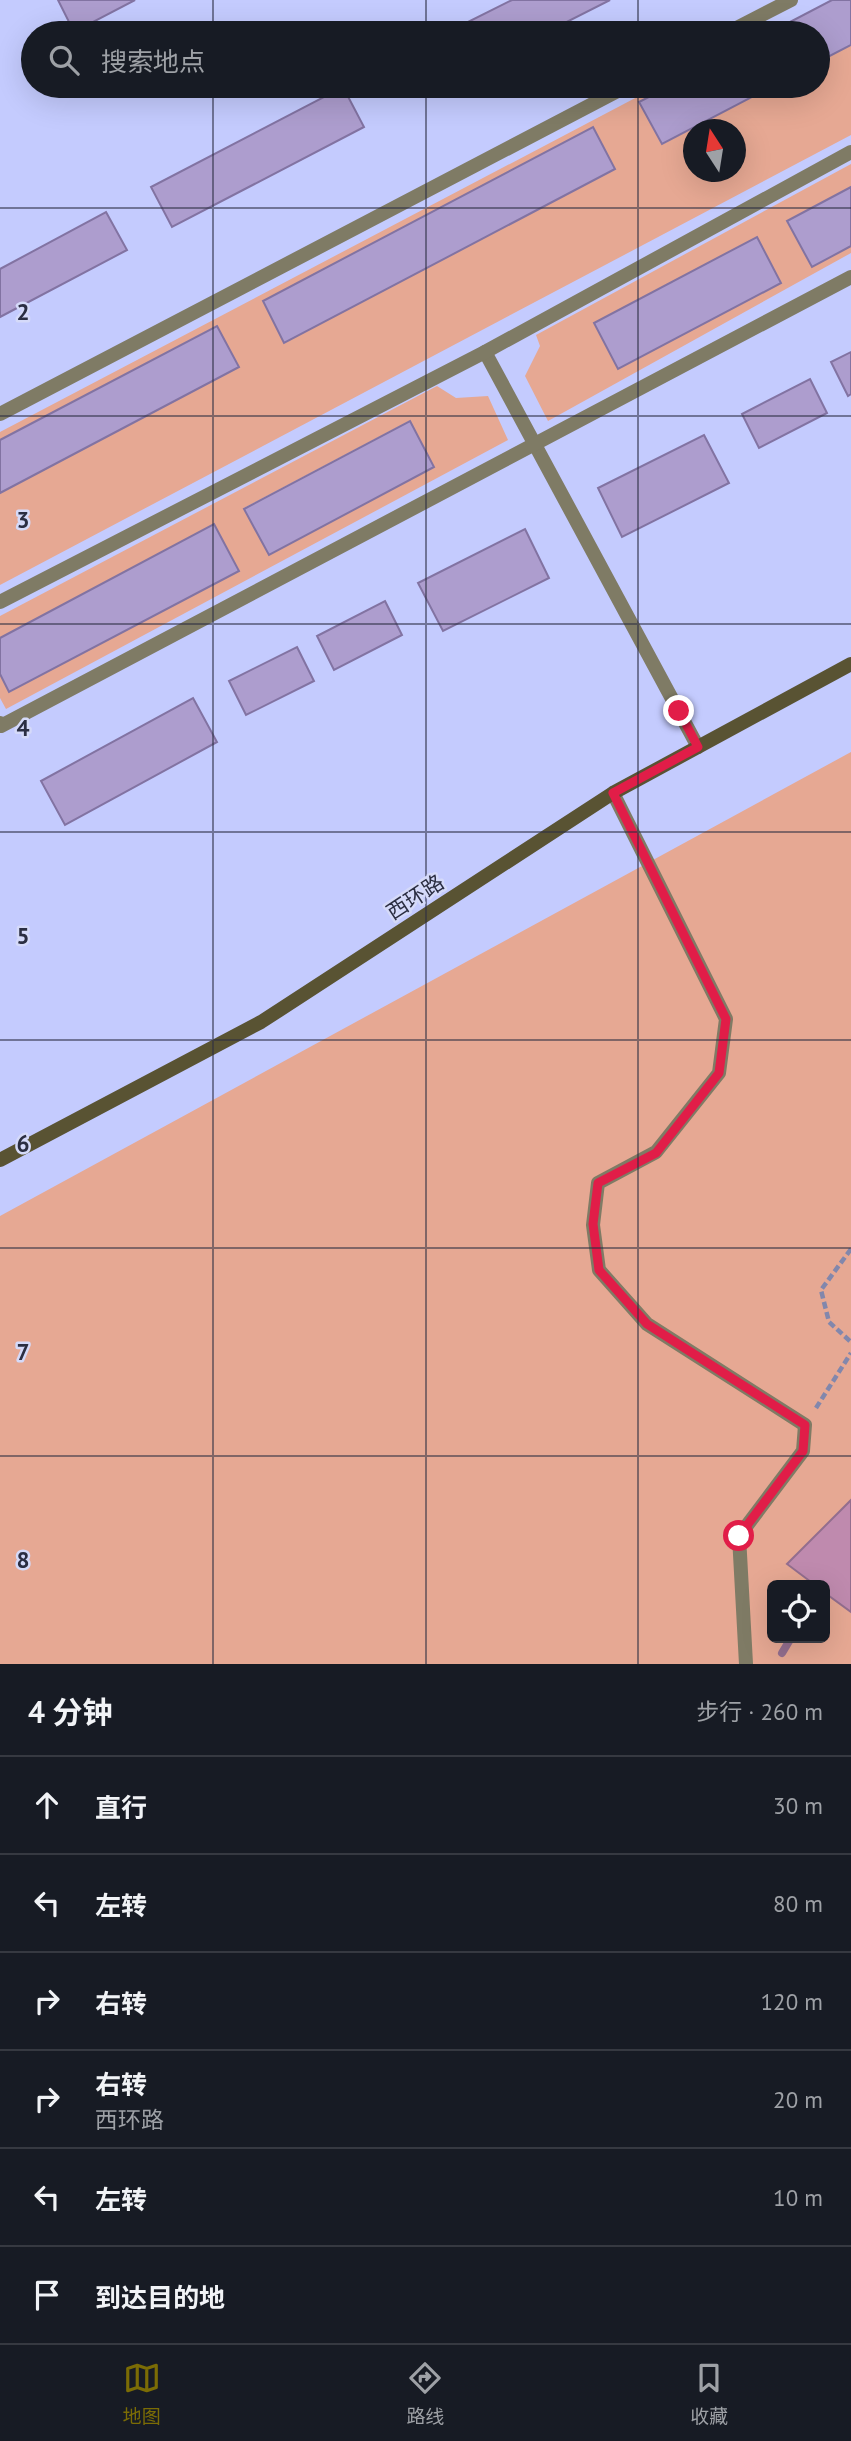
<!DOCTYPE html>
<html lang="zh">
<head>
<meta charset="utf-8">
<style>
	:root { --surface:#171b24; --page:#20242c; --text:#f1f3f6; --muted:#9ea1a6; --line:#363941; --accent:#7b6c05 }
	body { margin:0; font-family:"PT Sans","Noto Sans SC",sans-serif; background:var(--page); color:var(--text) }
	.controls { position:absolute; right:21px; bottom:21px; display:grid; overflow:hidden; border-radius:10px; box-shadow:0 7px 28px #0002 }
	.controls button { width:63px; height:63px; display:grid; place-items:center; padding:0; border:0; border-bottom:2px solid var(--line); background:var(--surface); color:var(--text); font:35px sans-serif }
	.compass { position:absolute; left:683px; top:119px; width:63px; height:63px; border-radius:50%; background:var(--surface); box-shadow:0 7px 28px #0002; rotate:348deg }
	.stop { position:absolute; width:21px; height:21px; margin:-16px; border:5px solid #e11d48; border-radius:50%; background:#fff }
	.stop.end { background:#e11d48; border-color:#fff; box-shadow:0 2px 7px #0008 }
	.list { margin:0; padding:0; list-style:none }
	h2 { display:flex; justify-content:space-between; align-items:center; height:91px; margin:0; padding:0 28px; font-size:30px }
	h2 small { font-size:23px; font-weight:400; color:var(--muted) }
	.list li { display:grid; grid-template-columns:46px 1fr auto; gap:21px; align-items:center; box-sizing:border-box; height:98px; padding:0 28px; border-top:2px solid var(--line) }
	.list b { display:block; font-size:26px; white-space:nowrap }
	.list p { margin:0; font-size:23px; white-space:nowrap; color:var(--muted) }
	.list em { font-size:23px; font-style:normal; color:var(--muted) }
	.icon { flex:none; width:38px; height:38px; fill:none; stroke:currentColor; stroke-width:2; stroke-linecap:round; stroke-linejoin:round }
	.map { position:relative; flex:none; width:851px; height:1664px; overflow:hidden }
	.search { position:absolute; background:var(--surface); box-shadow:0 7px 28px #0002; left:21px; right:21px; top:21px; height:77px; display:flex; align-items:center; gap:18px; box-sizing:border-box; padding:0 24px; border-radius:38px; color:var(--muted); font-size:26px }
	.sheet { height:679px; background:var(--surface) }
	nav { display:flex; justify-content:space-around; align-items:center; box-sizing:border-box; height:98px; border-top:2px solid var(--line); background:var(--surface); font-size:19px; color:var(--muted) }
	nav a { display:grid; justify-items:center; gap:4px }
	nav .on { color:var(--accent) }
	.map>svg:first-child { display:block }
</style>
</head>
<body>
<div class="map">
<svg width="851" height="1664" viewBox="0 0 851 1664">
	<rect width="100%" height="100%" fill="#c4cbfe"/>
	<g fill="#e6a893" fill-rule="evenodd">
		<path d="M851 45V135L0 585V493L238 367 216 326 0 440V432L658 86H670L639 102 663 144 773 86H818V62ZM593 127 614 169 284 342 263 301ZM694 130H736V172H694Z"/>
		<path d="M851 164V253L548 421 525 376 540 346 536 335ZM757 237 781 283 618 369 594 323Z"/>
		<path d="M437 386 456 398 488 396 508 440 6 709 0 698V674L10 692 239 570 214 524 0 638V616ZM409 421 434 467 269 554 244 508Z"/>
		<polygon points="851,752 851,1500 787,1564 815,1585 772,1585 772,1638 825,1638 825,1593 851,1612 851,1664 0,1664 0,1216"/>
	</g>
	<polygon fill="#bf8aae" stroke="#936e8e" stroke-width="2" points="851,1500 851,1612 825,1593 825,1585 815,1585 787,1564"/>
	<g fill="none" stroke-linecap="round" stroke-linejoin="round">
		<polyline stroke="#936e8e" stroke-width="8" points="782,1653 791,1638"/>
	</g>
	<g fill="#ad9dce" stroke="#8273a2" stroke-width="2">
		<polygon points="58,0 135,0 74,32"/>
		<polygon points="512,0 610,0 545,33 446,33"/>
		<polygon points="832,0 851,0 851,45 818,62 818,33 769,33"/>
		<polygon points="670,86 773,86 662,144 639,102"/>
		<polygon points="343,87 364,127 172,227 151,187"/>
		<polygon points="593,127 615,169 284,343 263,301"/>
		<polygon points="851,187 851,246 812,267 787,221"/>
		<polygon points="106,212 127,250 0,317 0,269"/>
		<polygon points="757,237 781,283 618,369 594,323"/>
		<polygon points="217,326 239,367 0,493 0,440"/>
		<polygon points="851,352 851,394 848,396 831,362"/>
		<polygon points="810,379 827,413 759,448 742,414"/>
		<polygon points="410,421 434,467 269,555 244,509"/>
		<polygon points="704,435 729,483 622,537 598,488"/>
		<polygon points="214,524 239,571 9,692 0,674 0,638"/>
		<polygon points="525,529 549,578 443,631 418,583"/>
		<polygon points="385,601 402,635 334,670 317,636"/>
		<polygon points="297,647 314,681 246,715 229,681"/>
		<polygon points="193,698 217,742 65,825 41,781"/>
	</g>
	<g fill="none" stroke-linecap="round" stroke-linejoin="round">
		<g stroke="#8287ac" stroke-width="4.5" stroke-dasharray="7 3.5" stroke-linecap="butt">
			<polyline points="851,1249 821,1290 829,1322 851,1342"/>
			<polyline points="816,1408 851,1353"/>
		</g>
		<polyline stroke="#7f7b65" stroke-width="14" points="613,793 726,1019 719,1073 656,1152 598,1183 593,1225 599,1270 647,1324 805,1425 803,1451 739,1536 746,1664"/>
		<g stroke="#7f7b65" stroke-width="14">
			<polyline points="727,33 791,0"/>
			<polyline points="485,352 698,747"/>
			<polyline points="0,414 627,86"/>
			<polyline points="0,602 485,352 851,152"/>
			<polyline points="0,723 1,726 851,277"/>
		</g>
		<polyline stroke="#595333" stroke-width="14" points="0,1160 261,1022 613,793 851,664"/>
	</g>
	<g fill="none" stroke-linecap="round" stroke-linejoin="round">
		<polyline stroke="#e11d48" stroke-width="9" points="679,711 698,747 613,793 726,1019 719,1073 656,1153 598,1183 593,1224 599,1270 647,1324 805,1425 803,1451 739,1536"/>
	</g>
	<path fill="none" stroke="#2b2e42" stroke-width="2" stroke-opacity="0.55" d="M213 0V33M426 0V33M638 0V33M213 86V1664M426 86V1664M638 86V1664M0 208H851M0 416H851M0 624H851M0 832H851M0 1040H851M0 1248H851M0 1456H851"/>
	<g text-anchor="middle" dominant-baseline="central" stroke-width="5" stroke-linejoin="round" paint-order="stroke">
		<g font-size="21" fill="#2b2e42" stroke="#d5daf9">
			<text transform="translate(415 897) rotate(-33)">西环路</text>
		</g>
	</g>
	<g font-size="23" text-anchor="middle" font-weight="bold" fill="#2b2e42" stroke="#d5daf9" stroke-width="5" stroke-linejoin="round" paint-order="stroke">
		<text x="23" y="320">2</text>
		<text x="23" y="528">3</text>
		<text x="23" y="736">4</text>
		<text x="23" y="944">5</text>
		<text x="23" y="1152">6</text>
		<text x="23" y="1360">7</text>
		<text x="23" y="1568">8</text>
	</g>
</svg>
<div class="controls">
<button><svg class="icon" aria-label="locate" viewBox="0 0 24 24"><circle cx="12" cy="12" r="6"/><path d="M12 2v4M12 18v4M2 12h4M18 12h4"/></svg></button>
</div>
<svg class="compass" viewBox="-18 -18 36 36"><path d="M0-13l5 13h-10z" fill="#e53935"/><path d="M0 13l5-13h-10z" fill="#9ea1a6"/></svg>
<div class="stop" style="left:739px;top:1536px"></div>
<div class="stop end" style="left:679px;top:711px"></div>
<div class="search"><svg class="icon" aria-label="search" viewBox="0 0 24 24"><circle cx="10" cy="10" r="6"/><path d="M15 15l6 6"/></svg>搜索地点</div>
</div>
<section class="sheet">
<h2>4 分钟<small>步行 · 260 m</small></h2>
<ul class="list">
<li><svg class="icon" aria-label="ahead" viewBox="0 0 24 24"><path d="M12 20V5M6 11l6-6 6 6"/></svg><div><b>直行</b></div><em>30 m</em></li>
<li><svg class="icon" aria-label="left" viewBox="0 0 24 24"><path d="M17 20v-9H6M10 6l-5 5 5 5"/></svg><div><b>左转</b></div><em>80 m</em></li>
<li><svg class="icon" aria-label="right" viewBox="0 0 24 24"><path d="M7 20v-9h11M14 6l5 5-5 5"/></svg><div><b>右转</b></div><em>120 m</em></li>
<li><svg class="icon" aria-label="right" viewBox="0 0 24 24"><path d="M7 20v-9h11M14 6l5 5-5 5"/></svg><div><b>右转</b><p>西环路</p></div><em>20 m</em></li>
<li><svg class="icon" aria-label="left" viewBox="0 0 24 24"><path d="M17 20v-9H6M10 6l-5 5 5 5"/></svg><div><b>左转</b></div><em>10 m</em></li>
<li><svg class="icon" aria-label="arrive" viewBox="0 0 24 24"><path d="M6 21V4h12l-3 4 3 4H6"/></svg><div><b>到达目的地</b></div></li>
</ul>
</section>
<nav>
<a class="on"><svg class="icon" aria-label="map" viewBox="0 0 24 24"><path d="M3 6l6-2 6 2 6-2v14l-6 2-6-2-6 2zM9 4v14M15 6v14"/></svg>地图</a>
<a><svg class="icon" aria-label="directions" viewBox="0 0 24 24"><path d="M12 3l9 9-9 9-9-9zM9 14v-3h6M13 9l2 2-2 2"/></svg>路线</a>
<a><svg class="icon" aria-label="saved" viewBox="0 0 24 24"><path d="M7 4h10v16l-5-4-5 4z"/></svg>收藏</a>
</nav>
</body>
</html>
